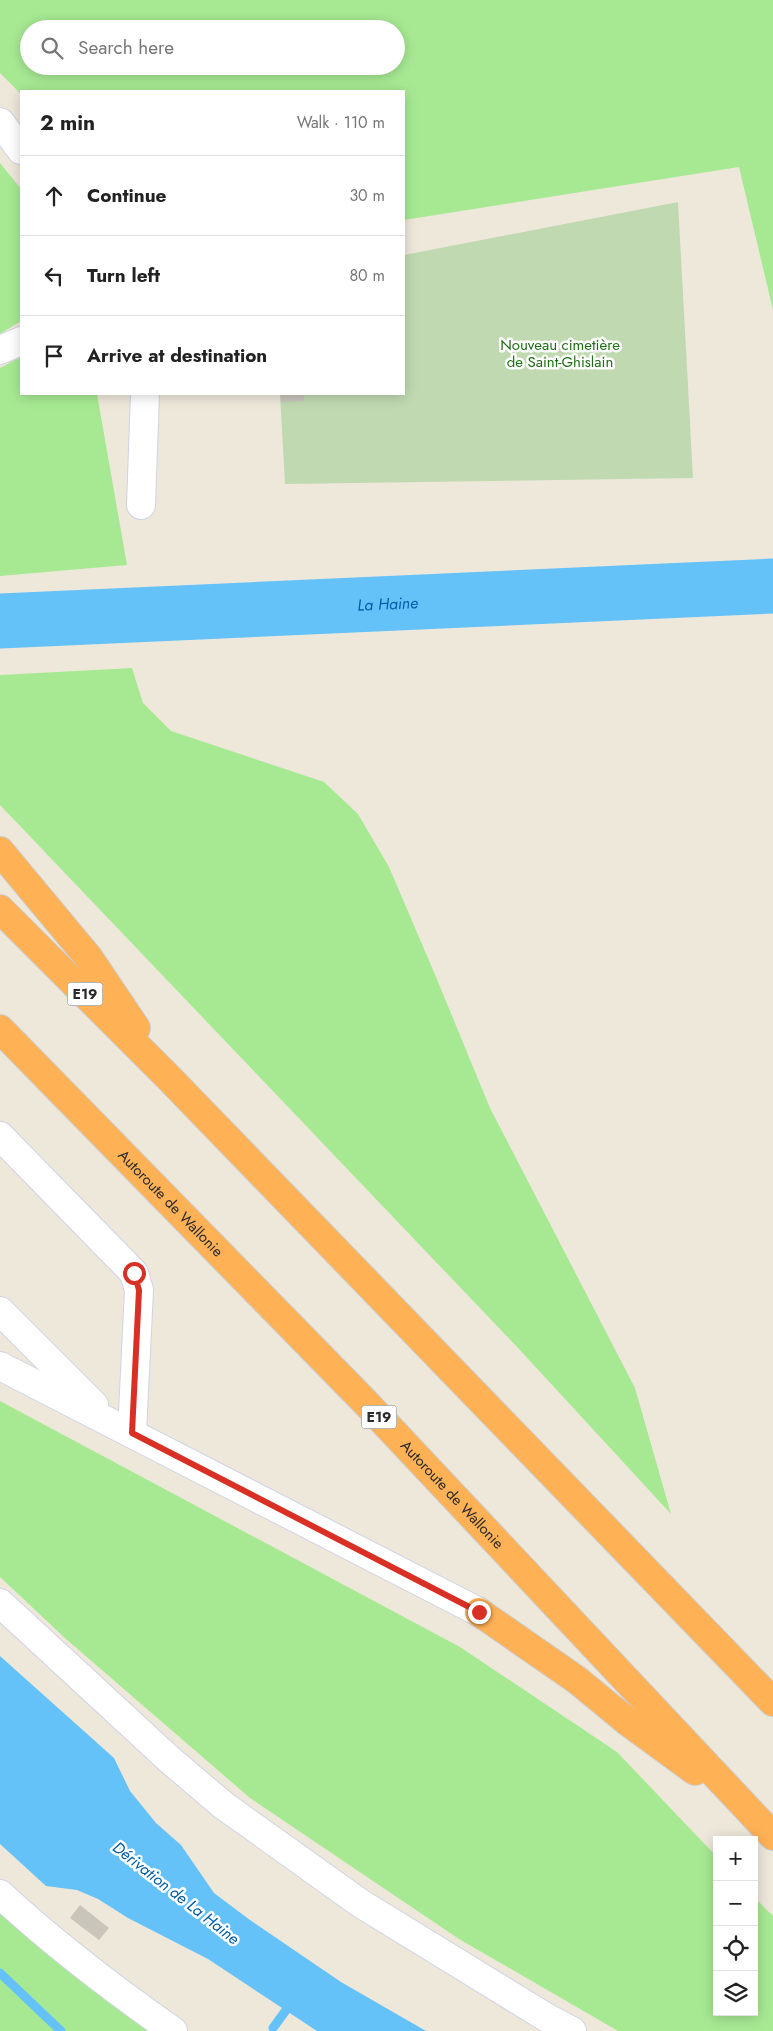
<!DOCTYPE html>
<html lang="en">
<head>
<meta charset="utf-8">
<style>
	:root { --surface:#fff; --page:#f2f2f2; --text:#222; --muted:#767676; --line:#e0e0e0 }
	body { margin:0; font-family:Jost,sans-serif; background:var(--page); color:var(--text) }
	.controls { position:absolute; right:15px; bottom:15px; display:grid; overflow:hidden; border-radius:0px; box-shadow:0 2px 12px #0003 }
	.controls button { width:45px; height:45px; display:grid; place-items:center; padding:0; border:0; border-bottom:1px solid var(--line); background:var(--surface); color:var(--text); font:25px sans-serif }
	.stop { position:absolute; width:15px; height:15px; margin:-11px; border:4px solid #d93025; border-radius:50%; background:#fff }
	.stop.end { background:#d93025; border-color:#fff; box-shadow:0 1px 5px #0008 }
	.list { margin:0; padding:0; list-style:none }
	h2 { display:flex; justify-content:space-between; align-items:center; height:65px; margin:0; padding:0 20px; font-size:21px }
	h2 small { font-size:16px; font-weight:400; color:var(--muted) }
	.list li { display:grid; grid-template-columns:32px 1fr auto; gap:15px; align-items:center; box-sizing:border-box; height:80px; padding:0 20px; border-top:1px solid var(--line) }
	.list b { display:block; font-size:19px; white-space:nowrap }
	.list em { font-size:16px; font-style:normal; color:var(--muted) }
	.icon { flex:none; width:28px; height:28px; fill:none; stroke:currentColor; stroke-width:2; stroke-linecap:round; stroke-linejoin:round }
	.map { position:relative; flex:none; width:773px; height:2031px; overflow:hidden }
	.search { position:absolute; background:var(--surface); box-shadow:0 2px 12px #0003; left:20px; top:20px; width:385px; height:55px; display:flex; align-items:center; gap:12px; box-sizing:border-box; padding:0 18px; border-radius:28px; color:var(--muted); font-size:19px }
	.panel { position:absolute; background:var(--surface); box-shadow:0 2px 12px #0003; left:20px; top:90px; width:385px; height:305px; border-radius:0px }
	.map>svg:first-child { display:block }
</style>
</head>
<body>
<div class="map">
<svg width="773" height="2031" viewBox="0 0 773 2031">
	<rect width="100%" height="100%" fill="#eee8db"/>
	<g fill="#a7e993" fill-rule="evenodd">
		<path d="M0 0H773V310L739 167 404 220V91H21V94L0 73ZM29 29H396V66H29Z"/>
		<polygon points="0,163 21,189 21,321 0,334"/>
		<polygon points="21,357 21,394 97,394 127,565 0,576 0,368"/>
		<polygon points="132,668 143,703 171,731 324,782 358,814 389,867 436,977 490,1108 635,1388 671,1514 518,1348 0,805 0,675"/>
		<polygon points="0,1401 460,1647 617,1752 717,1857 717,2012 754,2012 754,1897 773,1916 773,2031 618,2031 459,1939 250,1798 66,1639 0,1577"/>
		<polygon points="0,1912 25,1935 159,2031 0,2031"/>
	</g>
	<polygon fill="#c0d9b1" points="678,202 693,478 285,484 280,394 404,394 404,255"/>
	<polygon fill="#65c2f9" points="0,1656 114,1758 130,1791 156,1823 181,1845 214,1893 250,1920 341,1982 426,2031 317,2031 208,1959 128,1918 98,1899 77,1890 46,1886 0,1844"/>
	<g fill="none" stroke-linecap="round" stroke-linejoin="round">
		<g stroke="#65c2f9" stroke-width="9">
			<polyline points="0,1973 61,2031"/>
			<polyline points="273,2028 292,2002"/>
		</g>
		<path stroke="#65c2f9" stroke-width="55" id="s1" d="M0 621 773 586"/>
	</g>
	<g fill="#c9c5bb">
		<polygon points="280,394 304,394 304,401 281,402"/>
		<polygon points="80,1905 109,1928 99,1940 70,1918"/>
	</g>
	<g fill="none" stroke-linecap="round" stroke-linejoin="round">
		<g stroke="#d0d2e5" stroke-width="30">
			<g id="minor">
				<polyline points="0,122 21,150"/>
				<polyline points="0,350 21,341"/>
				<polyline points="141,505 145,394"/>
				<polyline points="0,1136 134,1273 139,1290 132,1433"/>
				<polyline points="0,1311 94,1405"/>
				<polyline points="0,1366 479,1612"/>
				<polyline points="0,1603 170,1760 223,1805 360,1903 549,2019 572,2031"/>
				<path d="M0 1894C54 1944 113 1989 173 2031"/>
			</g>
		</g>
		<g stroke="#ccc" stroke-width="30">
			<g id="highway">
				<polyline points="0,851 89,958 136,1028"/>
				<polyline points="0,909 170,1079 773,1702"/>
				<path id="s2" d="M0 1029 367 1404 773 1836"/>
				<polyline points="479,1612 577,1680 628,1722 695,1771"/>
			</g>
		</g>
		<use href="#minor" stroke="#fff" stroke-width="28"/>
		<use href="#highway" stroke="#ffb155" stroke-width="28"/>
	</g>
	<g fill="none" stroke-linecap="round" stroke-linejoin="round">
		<polyline stroke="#d93025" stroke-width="6" points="134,1273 139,1290 132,1433 479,1612"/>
	</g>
	<g text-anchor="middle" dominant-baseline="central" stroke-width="5" stroke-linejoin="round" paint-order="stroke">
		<g fill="#fff" stroke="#6b6b6b" stroke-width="1">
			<rect x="67.5" y="982.5" width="35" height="23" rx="4"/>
			<rect x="361.5" y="1405.5" width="35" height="23" rx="4"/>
		</g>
		<g font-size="14" font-weight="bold" fill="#2b2b2b">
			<text x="85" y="994">E19</text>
			<text x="379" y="1417">E19</text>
		</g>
		<g font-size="15" fill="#1d6f13" stroke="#fff">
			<text x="560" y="345">Nouveau cimetière<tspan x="560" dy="17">de Saint-Ghislain</tspan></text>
		</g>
		<g font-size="15" fill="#2b2b2b" stroke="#fff">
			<text stroke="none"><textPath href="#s2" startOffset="244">Autoroute de Wallonie</textPath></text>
			<text stroke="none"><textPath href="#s2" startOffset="649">Autoroute de Wallonie</textPath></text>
		</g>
		<g font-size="16" font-style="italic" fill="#015da8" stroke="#fff">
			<text stroke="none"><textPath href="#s1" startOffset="388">La Haine</textPath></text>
			<text transform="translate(176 1893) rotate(38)">Dérivation de La Haine</text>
		</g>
	</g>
</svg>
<div class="controls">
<button>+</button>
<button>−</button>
<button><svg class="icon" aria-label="locate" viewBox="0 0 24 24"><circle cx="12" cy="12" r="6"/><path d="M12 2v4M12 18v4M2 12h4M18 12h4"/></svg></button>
<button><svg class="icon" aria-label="layers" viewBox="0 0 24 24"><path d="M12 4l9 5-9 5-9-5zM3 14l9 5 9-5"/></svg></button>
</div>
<div class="stop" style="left:134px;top:1273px"></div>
<div class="stop end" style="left:479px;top:1612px"></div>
<div class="search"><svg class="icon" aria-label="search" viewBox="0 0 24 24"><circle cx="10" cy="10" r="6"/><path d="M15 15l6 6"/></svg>Search here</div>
<section class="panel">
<h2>2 min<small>Walk · 110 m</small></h2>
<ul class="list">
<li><svg class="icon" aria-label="ahead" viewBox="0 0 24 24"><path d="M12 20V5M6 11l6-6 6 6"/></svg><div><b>Continue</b></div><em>30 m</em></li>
<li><svg class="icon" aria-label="left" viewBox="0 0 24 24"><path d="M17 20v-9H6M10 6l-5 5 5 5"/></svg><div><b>Turn left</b></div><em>80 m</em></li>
<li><svg class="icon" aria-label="arrive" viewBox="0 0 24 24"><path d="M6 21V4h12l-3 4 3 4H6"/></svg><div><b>Arrive at destination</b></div></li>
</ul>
</section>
</div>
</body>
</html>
